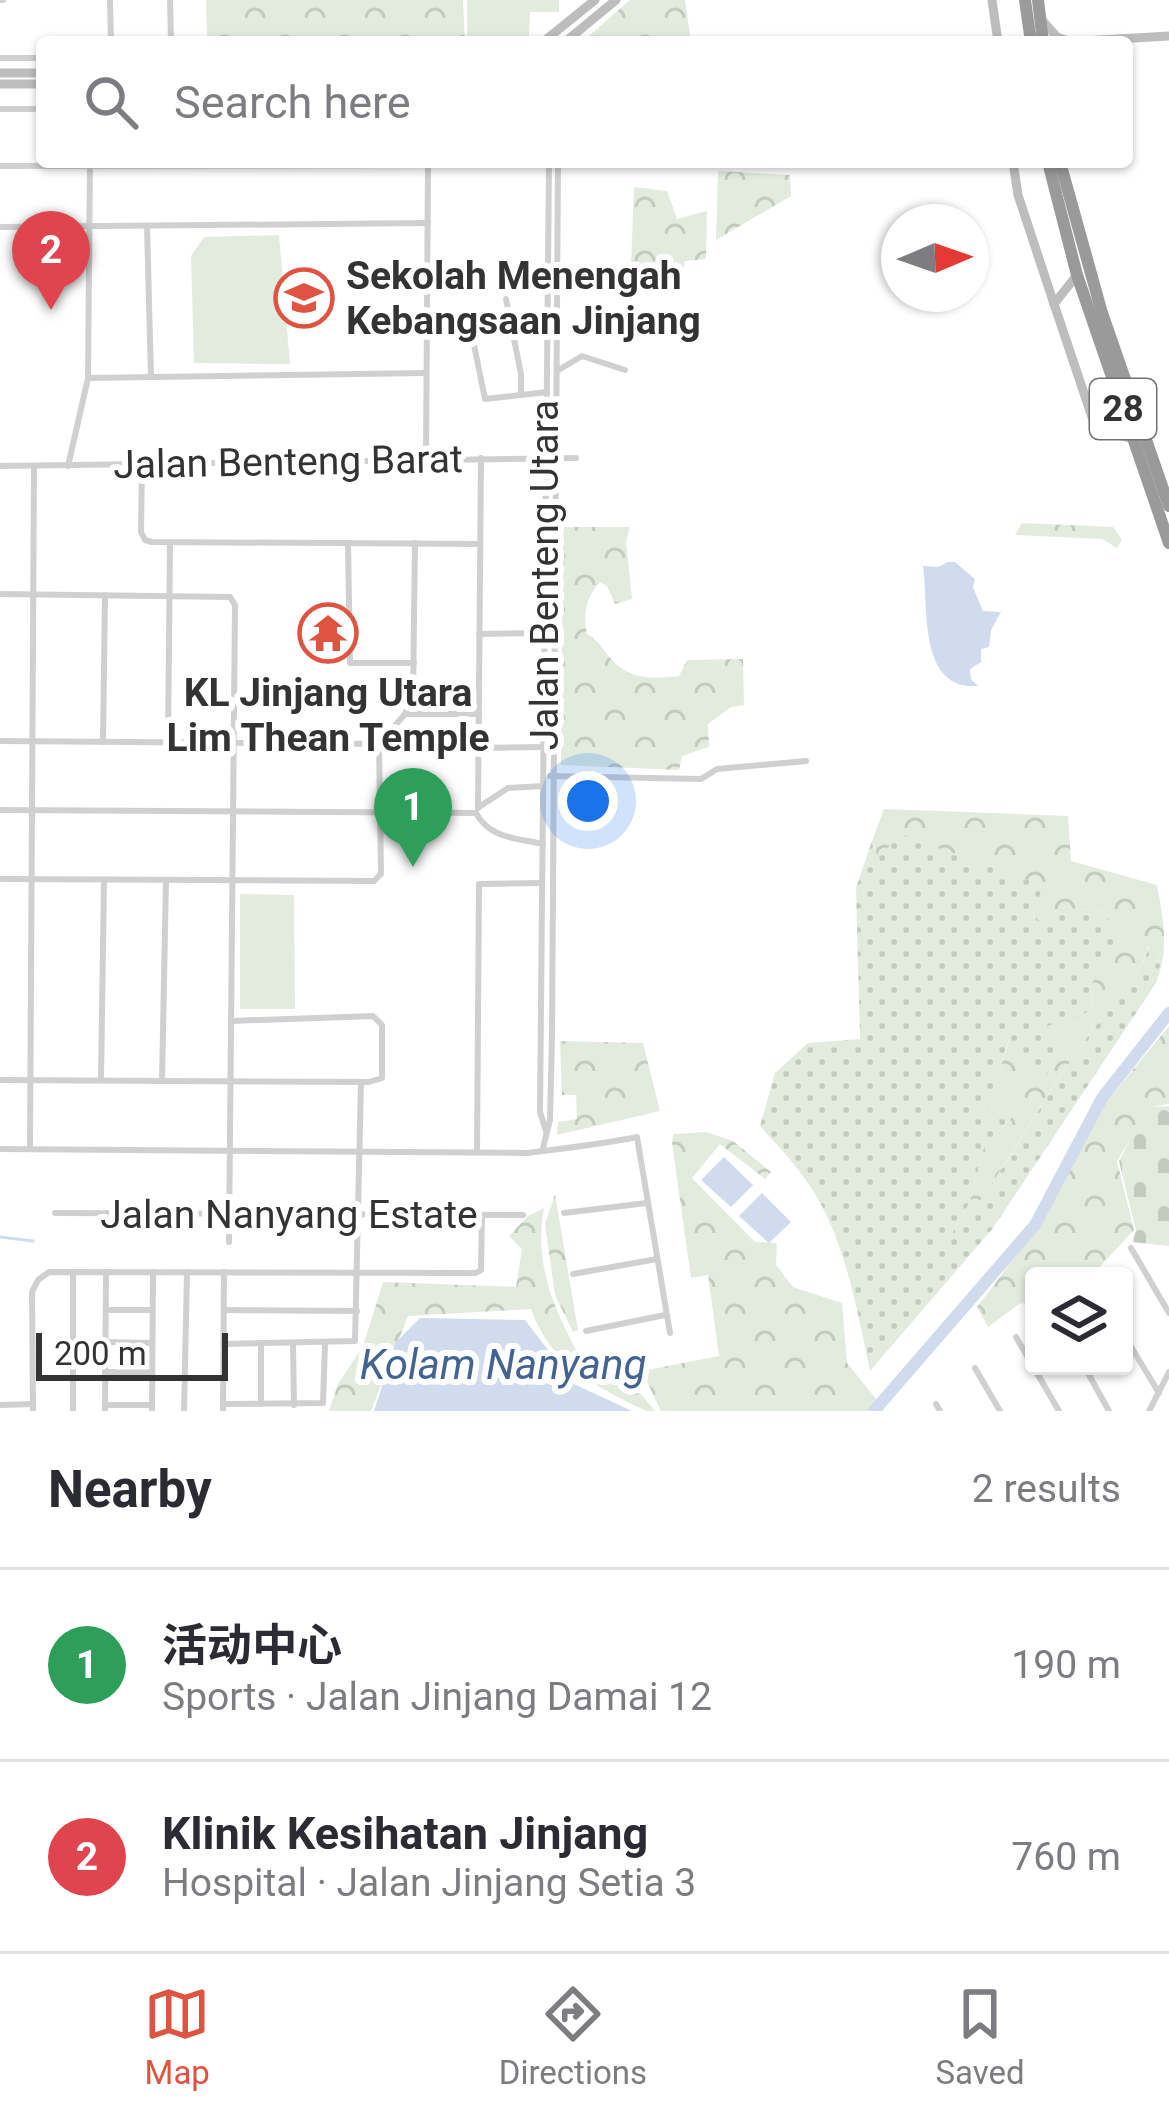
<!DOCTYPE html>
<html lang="en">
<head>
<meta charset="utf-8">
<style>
	:root { --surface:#fff; --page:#f7f7f7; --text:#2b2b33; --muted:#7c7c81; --line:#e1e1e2; --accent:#df5440 }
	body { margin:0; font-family:Roboto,"Noto Sans SC",sans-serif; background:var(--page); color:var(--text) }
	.controls { position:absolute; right:36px; bottom:36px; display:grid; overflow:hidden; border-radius:12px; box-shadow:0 3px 9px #0004 }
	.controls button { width:108px; height:108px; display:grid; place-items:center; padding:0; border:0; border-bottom:3px solid var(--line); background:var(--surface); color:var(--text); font:60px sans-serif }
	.compass { position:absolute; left:881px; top:204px; width:108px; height:108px; border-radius:50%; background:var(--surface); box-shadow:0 3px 9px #0004; rotate:88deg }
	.scale { position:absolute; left:36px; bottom:30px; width:192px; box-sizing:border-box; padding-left:12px; border:6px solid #333; border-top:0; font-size:33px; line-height:42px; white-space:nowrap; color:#333; -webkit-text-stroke:9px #fff; paint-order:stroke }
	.you { position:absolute; left:588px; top:801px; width:42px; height:42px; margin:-30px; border:9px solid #fff; border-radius:50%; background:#1a73e8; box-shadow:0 0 0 18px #1a73e833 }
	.badge { display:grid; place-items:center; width:78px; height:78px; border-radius:50%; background:var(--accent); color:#fff; font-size:39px; font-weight:700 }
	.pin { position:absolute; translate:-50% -99px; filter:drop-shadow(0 3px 6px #0008) }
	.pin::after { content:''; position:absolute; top:63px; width:42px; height:36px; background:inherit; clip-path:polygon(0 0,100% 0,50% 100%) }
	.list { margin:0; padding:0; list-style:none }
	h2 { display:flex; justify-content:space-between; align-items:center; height:156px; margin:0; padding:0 48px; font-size:51px }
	h2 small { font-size:39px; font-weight:400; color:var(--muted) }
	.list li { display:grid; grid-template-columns:78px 1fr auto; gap:36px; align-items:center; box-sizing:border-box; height:192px; padding:0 48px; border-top:3px solid var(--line) }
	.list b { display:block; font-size:45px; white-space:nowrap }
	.list p { margin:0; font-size:39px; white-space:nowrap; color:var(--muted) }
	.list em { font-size:39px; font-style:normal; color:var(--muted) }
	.icon { flex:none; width:66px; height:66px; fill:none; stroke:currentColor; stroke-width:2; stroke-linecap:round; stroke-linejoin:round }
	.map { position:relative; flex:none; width:1169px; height:1411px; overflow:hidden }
	.search { position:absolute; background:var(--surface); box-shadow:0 3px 9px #0004; left:36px; right:36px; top:36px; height:132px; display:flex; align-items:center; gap:30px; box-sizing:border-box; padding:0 42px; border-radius:12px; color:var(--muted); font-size:45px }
	.sheet { height:540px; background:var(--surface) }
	nav { display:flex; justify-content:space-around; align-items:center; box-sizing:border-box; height:168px; border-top:3px solid var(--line); background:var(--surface); font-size:33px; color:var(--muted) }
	nav a { display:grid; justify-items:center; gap:6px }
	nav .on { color:var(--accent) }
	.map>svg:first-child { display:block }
</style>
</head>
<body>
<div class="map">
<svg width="1169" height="1411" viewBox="0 0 1169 1411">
	<defs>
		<pattern id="grass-dots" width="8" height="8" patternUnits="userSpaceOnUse" patternTransform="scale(3)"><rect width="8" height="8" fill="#e3ebdf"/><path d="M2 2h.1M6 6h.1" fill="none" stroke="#c3cac0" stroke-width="1.8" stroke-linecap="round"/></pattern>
		<pattern id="forest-crowns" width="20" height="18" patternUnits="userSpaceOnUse" patternTransform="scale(3)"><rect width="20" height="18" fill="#e3ebdf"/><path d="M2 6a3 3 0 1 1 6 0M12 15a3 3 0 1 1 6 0" fill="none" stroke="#c3cac0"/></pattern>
		<pattern id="cemetery-stones" width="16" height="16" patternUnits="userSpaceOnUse" patternTransform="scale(3)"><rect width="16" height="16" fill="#e3ebdf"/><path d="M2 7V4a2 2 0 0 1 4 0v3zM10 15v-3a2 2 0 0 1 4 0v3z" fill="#c3cac0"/></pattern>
	</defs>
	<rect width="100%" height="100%" fill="#fff"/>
	<path fill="url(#grass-dots)" d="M899 833 1044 885 1033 915 1045 925 1059 907 1103 911 1121 938 1092 983 1093 1011 1056 1052 1047 1077 1009 1039 983 1128 1003 1110 1012 1117 984 1147 970 1202 950 1237C1005 1176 1039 1102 1088 1036 1111 1004 1137 984 1150 944L1158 950 1160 966 1156 983 993 1228 870 1371C856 1306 844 1230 803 1176 790 1158 774 1142 760 1126L775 1073 808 1043 860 1039 856 888 872 841 877 856Z"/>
	<g fill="url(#forest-crowns)">
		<polygon points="206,0 463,0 465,41 207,42"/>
		<polygon points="630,0 685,0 691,42 582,42"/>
		<polygon points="718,171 790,175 791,196 716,240"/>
		<polygon points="634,187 667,191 677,219 707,211 706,259 685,261 683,273 671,273 670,262 631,266"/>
		<polygon points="1022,523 1113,527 1122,540 1117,548 1102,539 1015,535"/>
		<path d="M563 527H630L626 541 632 599 615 604 607 586 600 582C587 597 582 613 587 634 600 641 604 652 614 662 632 680 655 679 679 676L687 660 743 659 744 705 731 707 708 724 709 747 682 756 679 770 561 765Z"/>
		<path d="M884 809 1068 816 1071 861 1157 885C1164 922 1169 950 1156 983L1160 966 1158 950 1149 945C1137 984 1111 1005 1087 1037 1037 1106 1001 1180 945 1246L970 1202 984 1147 1012 1117 1003 1110 981 1130 1010 1038 1047 1076 1056 1052 1048 1026 1093 1010 1092 983 1121 938 1103 911 1059 907 1045 926 1033 915 1043 885 900 834 878 858 872 841Z"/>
		<polygon points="1169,1026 1169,1104 1150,1107 1117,1161 1134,1230 1091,1276 1034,1276 1034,1302 1019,1304 988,1327 977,1307 1033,1233 1094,1117"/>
		<polygon points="560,1041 643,1043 660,1111 557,1135 558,1122 577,1119 576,1095 562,1095"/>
		<polygon points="706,1132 733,1141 771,1172 765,1179 720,1144 692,1178 755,1242 777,1243 776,1265 793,1287 842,1303 847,1363 877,1400 867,1411 661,1411 642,1371 719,1356 708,1275 691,1278 672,1143 673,1134"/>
		<polygon points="555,1194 578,1330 573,1332 555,1295 545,1224"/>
		<path d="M544 1208C534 1264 553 1308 580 1357 614 1370 633 1382 655 1411H646C594 1385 552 1367 531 1309L408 1316 371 1411H329L338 1384 363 1346 383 1282 516 1287 522 1249 509 1236 528 1216Z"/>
	</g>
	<polygon fill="url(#cemetery-stones)" points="1169,1106 1169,1246 1132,1242 1136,1231 1119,1161 1147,1107"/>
	<g fill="#e3ebdf">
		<polygon points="467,0 559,0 559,12 530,12 529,36 467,36"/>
		<polygon points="279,235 290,364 194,363 191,256 204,237"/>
		<polygon points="240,894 294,895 295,1009 240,1009"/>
	</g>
	<g fill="#d0dced">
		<path d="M948 562H955L975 579 973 587 983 611 1001 612 991 630 989 647 981 649V662L970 669 971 679 978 686C917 691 929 605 923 566L938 567Z"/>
		<polygon points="724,1157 753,1185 731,1207 701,1180"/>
		<polygon points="762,1193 791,1222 769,1243 739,1216"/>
		<polygon points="420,1318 525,1320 574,1384 632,1411 374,1411 396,1342"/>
	</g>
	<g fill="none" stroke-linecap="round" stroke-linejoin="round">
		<polyline stroke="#d0dced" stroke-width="3" points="0,1237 33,1241"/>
		<polyline stroke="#d0dced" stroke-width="12" points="874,1411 1035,1225 1102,1098 1169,1013"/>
		<g stroke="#d0d0d0" stroke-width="6">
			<polyline points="0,0 3,0"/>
			<polyline points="110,0 111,42"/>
			<polyline points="170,0 171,42"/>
			<polyline points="0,58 42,58"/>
			<polyline points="0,109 42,109"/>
			<polyline points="0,166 428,165"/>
			<polyline points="147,226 151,377"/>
			<polyline points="0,227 428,223"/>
			<polyline points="506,299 521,374 521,394"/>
			<polyline points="473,340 485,399 547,392"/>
			<polyline points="557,371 582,356 625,370"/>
			<polyline points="88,378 426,373"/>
			<polyline points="426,458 428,166"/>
			<polyline points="0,466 576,458"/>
			<polyline points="68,466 88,378 90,162"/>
			<polyline points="142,466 141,532 145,540 152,542 480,544"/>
			<polyline points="348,543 350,663 414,663"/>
			<polyline points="0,594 230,597 235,605 229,1242"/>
			<polyline points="479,634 545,633"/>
			<polyline points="405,714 413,696 415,543"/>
			<polyline points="0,741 379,744 405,714 479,714"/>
			<polyline points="103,742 105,595"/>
			<polyline points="168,742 170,542"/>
			<polyline points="479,748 544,747"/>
			<polyline points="550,776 701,779 717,769 806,761"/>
			<polyline points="479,807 508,788 543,786"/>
			<polyline points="478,808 481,458"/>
			<polyline points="0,810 476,813"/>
			<path d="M476 813C490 839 517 838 543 844"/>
			<polyline points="0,879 374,881 381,874 379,744"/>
			<polyline points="0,1080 369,1082 382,1078 382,1025 373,1016 231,1021"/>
			<polyline points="101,1080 104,880"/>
			<polyline points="162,1081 166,880"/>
			<polyline points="546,1131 540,1112 549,162"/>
			<polyline points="543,1148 550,1120 552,1036 558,162"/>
			<path d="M0 1149 527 1153C563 1148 599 1145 637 1137L670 1333"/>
			<polyline points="30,1149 34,466"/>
			<polyline points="477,1152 479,884 542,883"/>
			<polyline points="55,1213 523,1215"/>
			<polyline points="564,1213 647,1203"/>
			<polyline points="1131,1248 1169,1313"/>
			<polyline points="573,1274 657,1259"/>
			<polyline points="106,1310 152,1310"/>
			<polyline points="224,1310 357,1311"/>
			<polyline points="586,1331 665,1315"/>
			<polyline points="1124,1335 1159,1393"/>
			<polyline points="1016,1337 1059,1411"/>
			<polyline points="105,1342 152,1343"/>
			<polyline points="223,1344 355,1341 361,1082"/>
			<polyline points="293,1344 294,1405"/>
			<polyline points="1084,1366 1109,1411"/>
			<polyline points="975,1368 1000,1411"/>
			<polyline points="105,1372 152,1372"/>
			<polyline points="223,1404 323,1403 325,1344"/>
			<polyline points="261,1404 261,1344"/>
			<polyline points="936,1404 940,1411"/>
			<polyline points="0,1405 33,1404"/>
			<polyline points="105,1405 152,1405"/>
			<polyline points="33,1411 32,1292 38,1280 49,1272 476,1273 481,1270 482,1215"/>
			<polyline points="73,1411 73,1272"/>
			<polyline points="105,1411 106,1272"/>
			<polyline points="152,1411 153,1272"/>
			<polyline points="184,1411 187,1272"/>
			<polyline points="223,1411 224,1272"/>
			<polyline points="1149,1411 1169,1372"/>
		</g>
		<g stroke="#bdbdbd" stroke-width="9">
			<polyline points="992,0 998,42"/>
			<polyline points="1041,19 1057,37 1068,41"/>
			<polyline points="543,42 595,0"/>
			<polyline points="565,42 616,0"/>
			<polyline points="1066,42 1169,36"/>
			<polyline points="0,73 42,73"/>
			<polyline points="0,84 42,84"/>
			<polyline points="1013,162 1018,195 1054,304"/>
			<polyline points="1077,275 1054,304 1094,423 1104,431 1133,439"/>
		</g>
		<g stroke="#9a9a9a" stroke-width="12">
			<polyline points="1025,0 1031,42"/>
			<polyline points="1038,0 1043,42"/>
			<polyline points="1048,162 1077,275 1169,543"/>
			<polyline points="1060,162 1102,313 1169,506"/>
		</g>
	</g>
	<defs>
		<g id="school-ring" transform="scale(3)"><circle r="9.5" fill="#fff" stroke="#df5440" stroke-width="1.5"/><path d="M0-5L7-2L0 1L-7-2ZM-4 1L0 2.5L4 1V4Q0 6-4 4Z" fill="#df5440"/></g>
		<g id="temple-ring" transform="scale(3)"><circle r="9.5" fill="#fff" stroke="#df5440" stroke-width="1.5"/><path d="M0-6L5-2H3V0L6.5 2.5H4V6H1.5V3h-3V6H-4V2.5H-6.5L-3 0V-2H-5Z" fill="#df5440"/></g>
	</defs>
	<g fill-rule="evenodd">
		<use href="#school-ring" x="304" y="298"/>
		<use href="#temple-ring" x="328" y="633"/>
	</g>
	<g text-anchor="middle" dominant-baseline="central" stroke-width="12" stroke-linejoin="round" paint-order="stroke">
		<rect fill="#fff" stroke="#707070" stroke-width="3" x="1090" y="379" width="66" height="60" rx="9"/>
		<g font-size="36" font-weight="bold" fill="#333">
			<text x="1123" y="409">28</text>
		</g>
		<g font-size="39" font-weight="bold" fill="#333" stroke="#fff" text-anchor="start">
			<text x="346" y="276">Sekolah Menengah<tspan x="346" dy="45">Kebangsaan Jinjang</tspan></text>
			<text x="328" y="693" text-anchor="middle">KL Jinjang Utara<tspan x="328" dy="45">Lim Thean Temple</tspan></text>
		</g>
		<g font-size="39" fill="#333" stroke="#fff">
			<text transform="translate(288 462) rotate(-1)">Jalan Benteng Barat</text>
			<text transform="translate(545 575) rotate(-90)">Jalan Benteng Utara</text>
			<text x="289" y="1215">Jalan Nanyang Estate</text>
		</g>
		<g font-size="42" font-style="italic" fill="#436493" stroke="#fff">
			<text x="503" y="1364">Kolam Nanyang</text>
		</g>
	</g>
</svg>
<div class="controls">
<button><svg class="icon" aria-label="layers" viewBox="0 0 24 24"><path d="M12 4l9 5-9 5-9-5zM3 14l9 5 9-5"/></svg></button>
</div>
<svg class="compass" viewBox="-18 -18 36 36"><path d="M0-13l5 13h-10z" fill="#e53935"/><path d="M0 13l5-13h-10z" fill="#7c7c81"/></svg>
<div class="scale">200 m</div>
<div class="you"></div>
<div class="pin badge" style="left:413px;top:867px;background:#2e9e5b">1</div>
<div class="pin badge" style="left:51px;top:310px;background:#e0444e">2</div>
<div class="search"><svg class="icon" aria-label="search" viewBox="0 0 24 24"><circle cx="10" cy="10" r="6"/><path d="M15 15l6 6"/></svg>Search here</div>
</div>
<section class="sheet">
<h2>Nearby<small>2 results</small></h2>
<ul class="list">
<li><span class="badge" style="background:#2e9e5b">1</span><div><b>活动中心</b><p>Sports · Jalan Jinjang Damai 12</p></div><em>190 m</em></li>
<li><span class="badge" style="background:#e0444e">2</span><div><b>Klinik Kesihatan Jinjang</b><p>Hospital · Jalan Jinjang Setia 3</p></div><em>760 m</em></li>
</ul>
</section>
<nav>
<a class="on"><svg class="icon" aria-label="map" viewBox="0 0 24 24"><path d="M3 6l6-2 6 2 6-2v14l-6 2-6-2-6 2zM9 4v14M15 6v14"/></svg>Map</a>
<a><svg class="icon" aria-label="directions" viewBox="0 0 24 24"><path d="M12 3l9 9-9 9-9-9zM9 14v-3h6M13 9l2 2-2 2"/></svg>Directions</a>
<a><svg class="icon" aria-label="saved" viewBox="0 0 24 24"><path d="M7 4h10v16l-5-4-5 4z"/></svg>Saved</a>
</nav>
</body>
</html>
